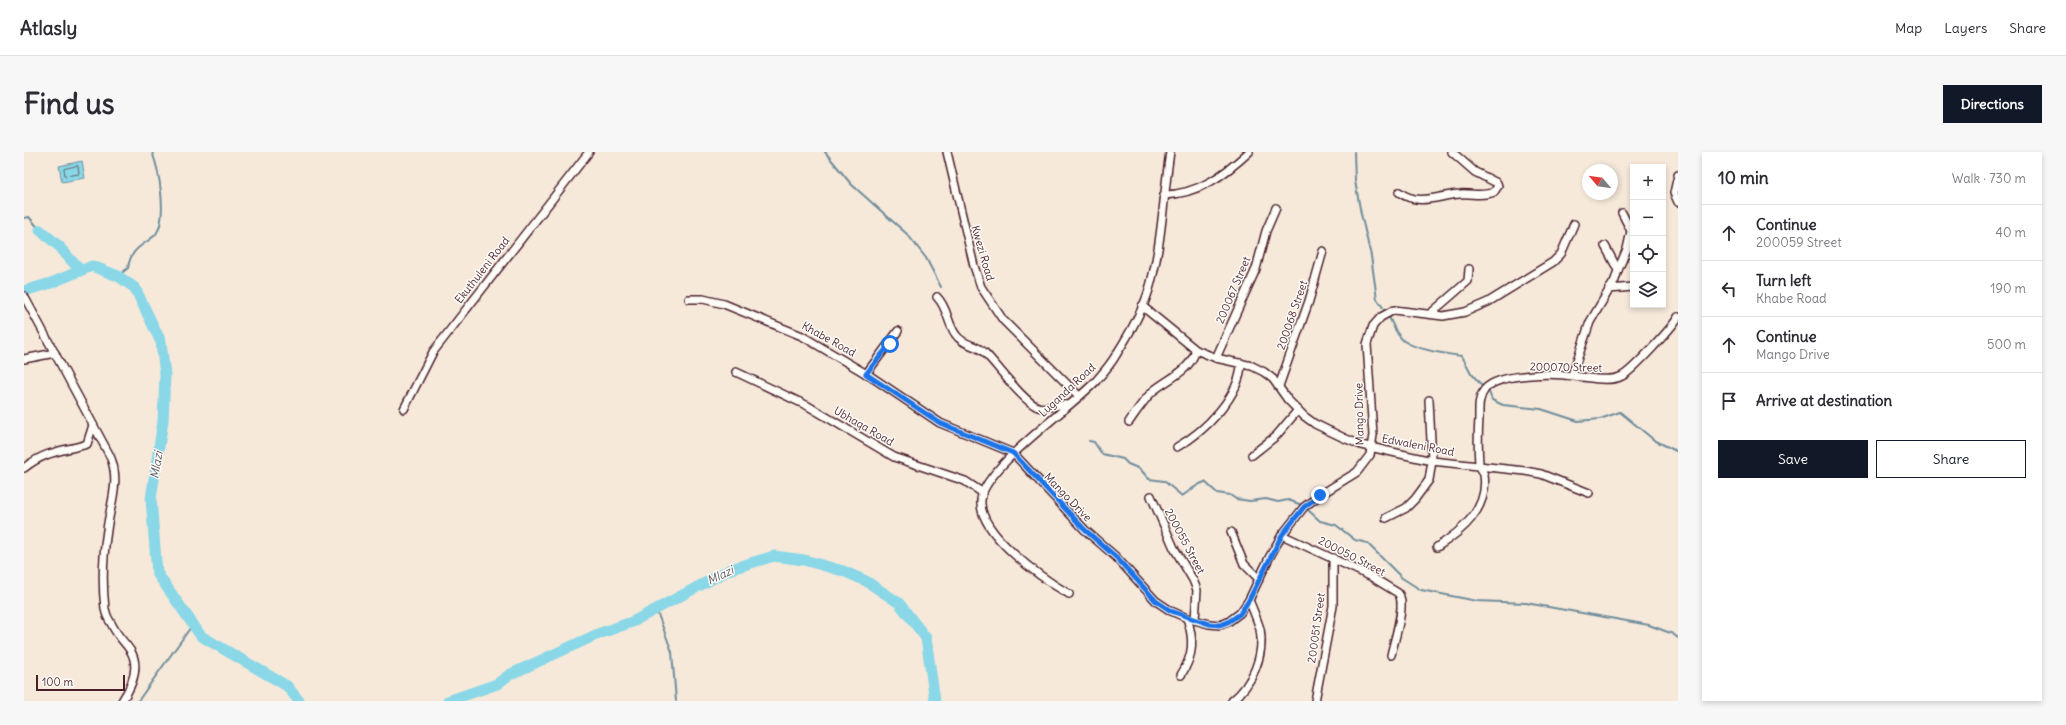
<!DOCTYPE html>
<html lang="en">
<head>
<meta charset="utf-8">
<style>
	:root { --surface:#fff; --page:#f7f7f7; --text:#2b2b33; --muted:#7c7c81; --line:#e1e1e2; --accent:#111827 }
	body { margin:0; font-family:Delius,sans-serif; background:var(--page); color:var(--text) }
	.controls { position:absolute; right:12px; top:12px; display:grid; overflow:hidden; border-radius:0px; box-shadow:0 2px 6px #0003 }
	.controls button { width:36px; height:36px; display:grid; place-items:center; padding:0; border:0; border-bottom:1px solid var(--line); background:var(--surface); color:var(--text); font:20px sans-serif }
	.compass { position:absolute; left:1558px; top:12px; width:36px; height:36px; border-radius:50%; background:var(--surface); box-shadow:0 2px 6px #0003; rotate:299deg }
	.scale { position:absolute; left:12px; bottom:10px; width:89px; box-sizing:border-box; padding-left:4px; border:2px solid #4a1f2b; border-top:0; font-size:11px; line-height:14px; white-space:nowrap; color:#4a1f2b; -webkit-text-stroke:3px #fdfcf7; paint-order:stroke }
	.stop { position:absolute; width:12px; height:12px; margin:-9px; border:3px solid #1a73e8; border-radius:50%; background:#fff }
	.stop.end { background:#1a73e8; border-color:#fff; box-shadow:0 1px 4px #0008 }
	.list { margin:0; padding:0; list-style:none }
	h2 { display:flex; justify-content:space-between; align-items:center; height:52px; margin:0; padding:0 16px; font-size:17px }
	h2 small { font-size:13px; font-weight:400; color:var(--muted) }
	.list li { display:grid; grid-template-columns:26px 1fr auto; gap:12px; align-items:center; box-sizing:border-box; height:56px; padding:0 16px; border-top:1px solid var(--line) }
	.list b { display:block; font-size:15px; white-space:nowrap }
	.list p { margin:0; font-size:13px; white-space:nowrap; color:var(--muted) }
	.list em { font-size:13px; font-style:normal; color:var(--muted) }
	.actions { display:flex; gap:8px; padding:12px 16px }
	.actions a { flex:1; padding:9px 0; border:1px solid var(--accent); border-radius:0px; text-align:center; font-size:14px; color:var(--accent) }
	.actions .main { background:var(--accent); color:#fff }
	.icon { flex:none; width:22px; height:22px; fill:none; stroke:currentColor; stroke-width:2; stroke-linecap:round; stroke-linejoin:round }
	.map { position:relative; flex:none; width:1654px; height:549px; overflow:hidden; border-radius:0px }
	header { display:flex; align-items:center; gap:24px; box-sizing:border-box; height:56px; padding:0 20px; background:var(--surface); border-bottom:1px solid var(--line) }
	header strong { font-size:19px }
	nav { display:flex; gap:22px; margin-inline-start:auto; font-size:14px }
	.intro { display:flex; align-items:center; justify-content:space-between; box-sizing:border-box; height:96px; padding:0 24px }
	h1 { margin:0; font-size:28px }
	.button { padding:10px 18px; border-radius:0px; background:var(--accent); color:#fff; font-size:14px; font-weight:700 }
	main { display:flex; gap:24px; padding:0 24px }
	aside { flex:1; background:var(--surface); border-radius:0px; box-shadow:0 2px 6px #0003 }
	.map>svg:first-child { display:block }
</style>
</head>
<body>
<header>
<strong>Atlasly</strong>
<nav><a>Map</a><a>Layers</a><a>Share</a></nav>
</header>
<div class="intro"><h1>Find us</h1><a class="button">Directions</a></div>
<main>
<div class="map">
<svg width="1654" height="549" viewBox="0 0 1654 549">
	<rect width="100%" height="100%" fill="#f6e9da"/>
	<filter id="ink" filterUnits="userSpaceOnUse"><feTurbulence type="fractalNoise" baseFrequency=".025" numOctaves="2"/><feDisplacementMap in="SourceGraphic" scale="8" xChannelSelector="R" yChannelSelector="G"/><feConvolveMatrix kernelMatrix="1 2 1 2 8 2 1 2 1" color-interpolation-filters="sRGB"/></filter>
	<g filter="url(#ink)">
		<polygon fill="#89d7e7" stroke="#708d9c" points="58,9 61,26 38,30 35,14"/>
		<g fill="none" stroke-linecap="round" stroke-linejoin="round">
			<polygon stroke="#636976" stroke-width="1" points="54,14 55,22 41,24 40,17"/>
			<g stroke="#708d9c" stroke-width="2">
				<polyline points="801,0 827,32 884,83 902,106 917,135"/>
				<polyline points="1330,0 1331,29 1337,62 1347,104 1353,147 1362,160"/>
				<polyline points="0,66 5,65 16,78"/>
				<path d="M94 124 104 116C106 101 113 96 125 88 127 86 131 84 132 82 144 65 135 18 128 0"/>
				<path d="M1365 165C1369 173 1372 183 1380 189 1393 198 1422 202 1438 204L1447 221 1459 235"/>
				<polyline points="1465,240 1468,248 1479,253 1517,257 1554,269 1576,267 1596,260 1630,288 1654,300"/>
				<path d="M1065 289 1070 290 1078 302 1099 307 1104 312 1116 317 1125 327 1140 329 1158 344C1166 339 1173 332 1181 330L1193 341 1206 343 1212 347 1226 349 1242 347 1254 350 1264 348 1278 353"/>
				<polyline points="1283,357 1296,369 1312,373 1331,388 1343,391 1378,426 1397,438 1453,449 1502,451 1625,473 1649,482 1654,486"/>
				<polyline points="632,457 648,500 652,549"/>
				<polyline points="114,549 169,472"/>
			</g>
			<g stroke="#89d7e7" stroke-width="11">
				<polyline points="16,78 36,95"/>
				<polyline points="39,99 56,118"/>
				<polyline points="0,139 27,131 68,114 94,124 111,136 137,190 141,223 139,269 127,347 133,421 177,484 263,534 275,549"/>
				<polyline points="424,549 473,532 485,523 574,482 608,470 707,417 750,404 780,408 819,419 842,429 875,451 902,486 911,549"/>
			</g>
			<g stroke="#4a1f2b" stroke-width="10">
				<g id="minor">
					<polyline points="923,0 950,114 957,135 979,168 1055,244"/>
					<polyline points="1654,23 1650,41 1654,50"/>
					<path d="M1375 40C1395 55 1415 43 1436 42 1448 41 1459 45 1470 40L1474 34 1473 31 1451 20 1428 0"/>
					<path d="M1140 43C1175 42 1200 23 1225 0"/>
					<polyline points="1581,94 1594,118"/>
					<polyline points="1585,137 1609,135"/>
					<path d="M0 144 86 304C97 329 86 352 83 378 79 404 78 431 81 457 82 462 84 467 87 471 93 484 99 488 106 498 117 515 108 534 98 549"/>
					<path d="M913 145C924 156 923 171 932 183 939 193 952 193 960 200 973 212 998 249 1014 255 1023 258 1034 251 1044 253"/>
					<polyline points="665,147 679,147 700,152 778,184 846,224 916,271 989,301 1061,378 1092,405 1132,449 1147,459 1163,466 1185,472 1196,473 1204,470 1216,461 1225,448 1245,406 1258,383 1280,355 1296,343 1333,320 1346,303 1349,283 1343,192 1349,174 1357,165 1370,158 1419,164 1441,160 1464,150 1529,110 1537,102 1550,72"/>
					<polyline points="1118,154 1172,198 1192,206 1228,214 1240,220 1249,227 1264,248 1280,264 1291,272 1320,286 1337,293 1408,309 1501,319 1517,322 1565,341"/>
					<polyline points="1406,162 1444,129 1445,117"/>
					<polyline points="1192,206 1232,117 1242,79 1252,56"/>
					<polyline points="0,207 31,201"/>
					<polyline points="712,220 784,254 870,305 941,329 959,341"/>
					<polyline points="842,222 874,179"/>
					<polyline points="1548,223 1566,170 1591,128 1594,118 1603,97 1607,79 1598,61"/>
					<polyline points="1255,234 1285,149 1299,99"/>
					<polyline points="380,257 409,200 565,0"/>
					<path d="M1105 270C1112 260 1119 249 1128 240 1144 226 1165 221 1172 198"/>
					<path d="M1153 295C1180 280 1217 244 1217 211"/>
					<polyline points="1228,303 1252,284 1274,258"/>
					<path d="M0 316C23 298 37 300 63 292L69 273"/>
					<polyline points="1127,344 1150,396 1169,428 1173,438 1171,468"/>
					<polyline points="1362,366 1382,356 1391,347 1405,328 1408,309 1405,248"/>
					<polyline points="1207,380 1220,412 1235,427"/>
					<path d="M1258 383 1346 424 1374 441C1383 451 1370 489 1367 503"/>
					<path d="M1413 395C1438 379 1465 357 1460 323 1459 319 1456 316 1455 312 1454 297 1454 281 1455 266 1455 256 1454 246 1461 237 1475 221 1530 221 1549 224 1563 225 1585 231 1598 224 1607 220 1649 175 1654 165"/>
					<path d="M1045 442C1019 427 954 382 957 348 959 316 1049 254 1072 229 1079 221 1087 212 1092 203 1104 184 1117 162 1124 141 1138 96 1139 46 1146 0"/>
					<path d="M1157 523C1170 503 1170 487 1163 466"/>
					<path d="M1208 549C1228 533 1241 503 1236 477 1233 467 1229 458 1225 448"/>
					<polyline points="1291,549 1309,454 1309,406"/>
				</g>
			</g>
			<use href="#minor" stroke="#fdfcf7" stroke-width="7"/>
		</g>
	</g>
	<g fill="none" stroke-linecap="round" stroke-linejoin="round" filter="url(#ink)">
		<polyline stroke="#1a73e8" stroke-width="5" points="866,192 842,222 916,271 989,301 1061,378 1092,405 1132,449 1147,459 1185,472 1196,473 1204,470 1216,462 1225,448 1258,383 1280,355 1296,343"/>
	</g>
	<g text-anchor="middle" dominant-baseline="central" stroke-width="3" stroke-linejoin="round" paint-order="stroke">
		<g font-size="11" fill="#4a1f2b" stroke="#fdfcf7">
			<text transform="translate(959 101) rotate(74)">Kwezi Road</text>
			<text transform="translate(458 118) rotate(-52)">Ekuthuleni Road</text>
			<text transform="translate(1209 138) rotate(-67)">200067 Street</text>
			<text transform="translate(1268 163) rotate(-71)">200068 Street</text>
			<text transform="translate(805 187) rotate(29)">Khabe Road</text>
			<text transform="translate(1542 215) rotate(1)">200070 Street</text>
			<text transform="translate(1043 238) rotate(-43)">Luganda Road</text>
			<text transform="translate(1335 262) rotate(-91)">Mango Drive</text>
			<text transform="translate(840 274) rotate(30)">Ubhaqa Road</text>
			<text transform="translate(1394 293) rotate(11)">Edwaleni Road</text>
			<text transform="translate(1044 345) rotate(46)">Mango Drive</text>
			<text transform="translate(1161 389) rotate(62)">200055 Street</text>
			<text transform="translate(1328 404) rotate(27)">200050 Street</text>
			<text transform="translate(1292 476) rotate(-82)">200051 Street</text>
		</g>
		<g font-size="12" font-style="italic" fill="#5d5663" stroke="#fdfcf7">
			<text transform="translate(132 313) rotate(-81)">Mlazi</text>
			<text transform="translate(696 423) rotate(-26)">Mlazi</text>
		</g>
	</g>
</svg>
<div class="controls">
<button>+</button>
<button>−</button>
<button><svg class="icon" aria-label="locate" viewBox="0 0 24 24"><circle cx="12" cy="12" r="6"/><path d="M12 2v4M12 18v4M2 12h4M18 12h4"/></svg></button>
<button><svg class="icon" aria-label="layers" viewBox="0 0 24 24"><path d="M12 4l9 5-9 5-9-5zM3 14l9 5 9-5"/></svg></button>
</div>
<svg class="compass" viewBox="-18 -18 36 36"><path d="M0-13l5 13h-10z" fill="#e53935"/><path d="M0 13l5-13h-10z" fill="#7c7c81"/></svg>
<div class="scale">100 m</div>
<div class="stop" style="left:866px;top:192px"></div>
<div class="stop end" style="left:1296px;top:343px"></div>
</div>
<aside>
<h2>10 min<small>Walk · 730 m</small></h2>
<ul class="list">
<li><svg class="icon" aria-label="ahead" viewBox="0 0 24 24"><path d="M12 20V5M6 11l6-6 6 6"/></svg><div><b>Continue</b><p>200059 Street</p></div><em>40 m</em></li>
<li><svg class="icon" aria-label="left" viewBox="0 0 24 24"><path d="M17 20v-9H6M10 6l-5 5 5 5"/></svg><div><b>Turn left</b><p>Khabe Road</p></div><em>190 m</em></li>
<li><svg class="icon" aria-label="ahead" viewBox="0 0 24 24"><path d="M12 20V5M6 11l6-6 6 6"/></svg><div><b>Continue</b><p>Mango Drive</p></div><em>500 m</em></li>
<li><svg class="icon" aria-label="arrive" viewBox="0 0 24 24"><path d="M6 21V4h12l-3 4 3 4H6"/></svg><div><b>Arrive at destination</b></div></li>
</ul>
<div class="actions"><a class="main">Save</a><a>Share</a></div>
</aside>
</main>
</body>
</html>
